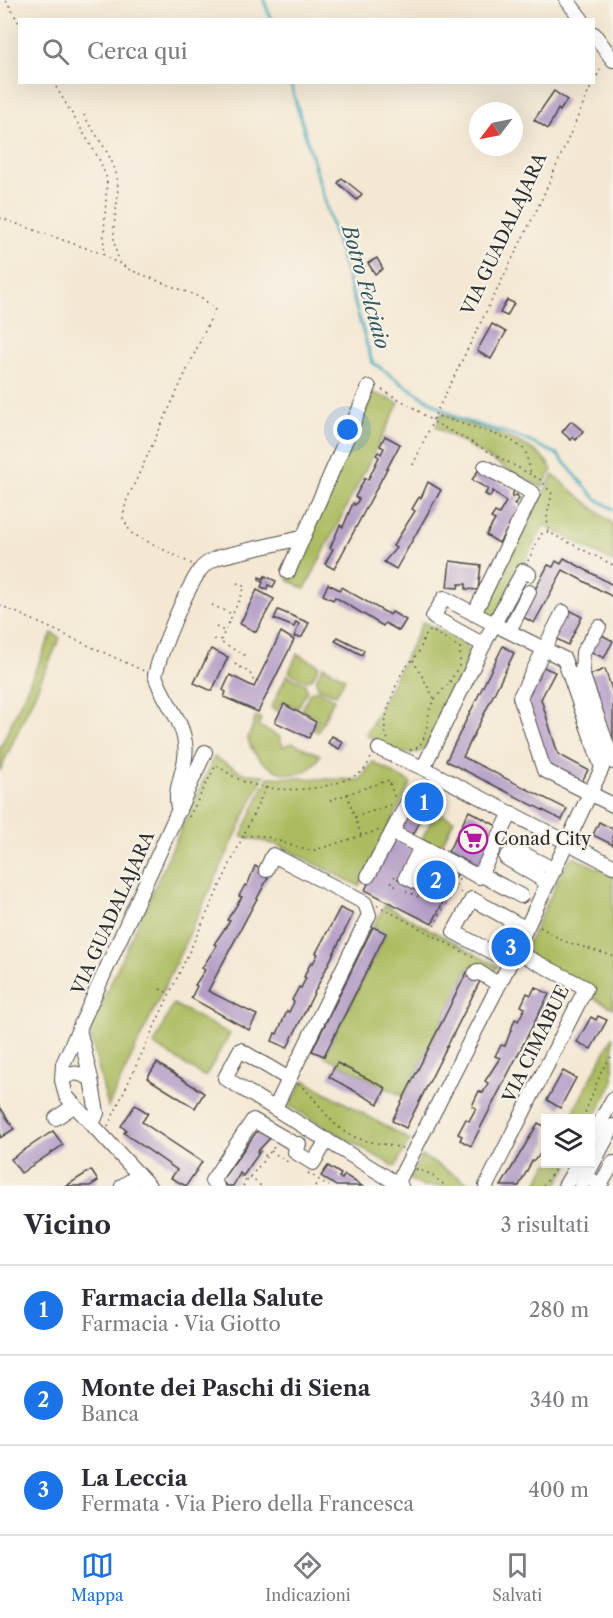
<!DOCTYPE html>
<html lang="it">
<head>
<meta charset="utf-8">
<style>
	:root { --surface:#fff; --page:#f7f7f7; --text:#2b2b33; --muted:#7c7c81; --line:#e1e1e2; --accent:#1a73e8 }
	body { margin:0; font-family:"Libre Caslon Text",serif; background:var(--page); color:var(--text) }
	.controls { position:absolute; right:18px; bottom:18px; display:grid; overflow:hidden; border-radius:0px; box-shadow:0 6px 24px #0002 }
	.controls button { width:54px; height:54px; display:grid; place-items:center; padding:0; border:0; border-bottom:2px solid var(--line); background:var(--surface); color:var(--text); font:30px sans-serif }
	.compass { position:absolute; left:469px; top:102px; width:54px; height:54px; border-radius:50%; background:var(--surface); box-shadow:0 6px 24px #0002; rotate:238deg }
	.you { position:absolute; left:348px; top:430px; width:21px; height:21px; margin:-15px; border:4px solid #fff; border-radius:50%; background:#1a73e8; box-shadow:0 0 0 9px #1a73e833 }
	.badge { display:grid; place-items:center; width:39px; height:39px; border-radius:50%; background:var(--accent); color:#fff; font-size:20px; font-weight:700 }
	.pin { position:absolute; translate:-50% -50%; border:3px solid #fff; box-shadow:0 2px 6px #0006 }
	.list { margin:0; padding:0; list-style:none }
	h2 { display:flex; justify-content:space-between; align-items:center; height:78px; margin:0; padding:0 24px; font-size:26px }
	h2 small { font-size:20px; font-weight:400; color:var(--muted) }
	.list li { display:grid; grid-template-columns:39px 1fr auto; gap:18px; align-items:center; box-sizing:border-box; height:90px; padding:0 24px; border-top:2px solid var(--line) }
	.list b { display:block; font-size:22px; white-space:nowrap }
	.list p { margin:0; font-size:20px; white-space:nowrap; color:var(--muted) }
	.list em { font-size:20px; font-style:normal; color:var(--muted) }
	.icon { flex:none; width:33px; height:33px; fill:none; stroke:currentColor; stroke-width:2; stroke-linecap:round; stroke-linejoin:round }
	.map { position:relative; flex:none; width:613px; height:1186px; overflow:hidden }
	.search { position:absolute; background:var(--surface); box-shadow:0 6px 24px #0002; left:18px; right:18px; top:18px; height:66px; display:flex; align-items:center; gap:15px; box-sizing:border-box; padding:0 21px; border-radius:0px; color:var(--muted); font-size:22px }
	.sheet { height:348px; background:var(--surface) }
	nav { display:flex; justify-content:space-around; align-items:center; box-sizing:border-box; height:84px; border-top:2px solid var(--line); background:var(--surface); font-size:16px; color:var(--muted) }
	nav a { display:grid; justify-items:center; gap:3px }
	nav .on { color:var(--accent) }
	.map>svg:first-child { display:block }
</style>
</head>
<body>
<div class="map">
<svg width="613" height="1186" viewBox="0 0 613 1186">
	<rect width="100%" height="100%" fill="#f7f3e8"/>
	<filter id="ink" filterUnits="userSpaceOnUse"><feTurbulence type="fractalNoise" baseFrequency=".0167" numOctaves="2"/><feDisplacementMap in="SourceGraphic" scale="12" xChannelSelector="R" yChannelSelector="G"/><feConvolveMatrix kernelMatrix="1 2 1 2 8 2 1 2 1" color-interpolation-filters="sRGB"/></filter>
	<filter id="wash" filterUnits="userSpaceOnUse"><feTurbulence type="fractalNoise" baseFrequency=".008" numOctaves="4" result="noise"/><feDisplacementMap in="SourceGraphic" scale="24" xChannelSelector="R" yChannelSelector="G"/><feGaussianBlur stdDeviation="1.35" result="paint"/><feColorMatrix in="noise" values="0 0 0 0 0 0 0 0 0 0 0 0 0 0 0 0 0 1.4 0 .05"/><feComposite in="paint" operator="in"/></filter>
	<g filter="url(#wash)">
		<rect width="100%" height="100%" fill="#f4e8d3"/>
		<g fill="#acbb5e" stroke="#6c7344" stroke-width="1.5">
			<polygon points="373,393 399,403 305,589 288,580"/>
			<path d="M442 413C473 430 537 438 552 470L542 487 517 475 436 427Z"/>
			<polygon points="553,475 613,524 613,562 544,525 494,618 481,611"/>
			<path d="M423 622 466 644 470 659 424 750C403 760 385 745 366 735Z"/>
			<polygon points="52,633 60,638 0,771 0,748"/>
			<polygon points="297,654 319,665 313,678 306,681 289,672"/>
			<polygon points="323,666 345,678 336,695 318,687 316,680"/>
			<polygon points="287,675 305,684 307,690 298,708 282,701 277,711 271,708"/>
			<polygon points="317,690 334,699 318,732 313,729 318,719 302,710 310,692"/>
			<path d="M256 716 261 719 258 726 279 736 283 746 293 743 320 755C304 791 256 770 248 739Z"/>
			<polygon points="214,757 245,774 264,775 108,1107 89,1030"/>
			<polygon points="373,762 411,783 359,886 281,846 241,836 268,777 360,780"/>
			<polygon points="436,811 454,820 440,848 422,839"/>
			<polygon points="573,857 613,875 613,1008 587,995 524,951 567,862"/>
			<polygon points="385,905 497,966 492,976 470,966 404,1097 324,1056 386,934 373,927"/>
			<polygon points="173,1004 230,1034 205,1077 154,1045"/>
			<polygon points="613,1036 613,1083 591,1123 590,1118 570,1118"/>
			<polygon points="304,1080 410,1140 395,1167 289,1106"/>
			<polygon points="422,1156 474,1186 423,1186 409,1179"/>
			<polygon points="547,1164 569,1164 556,1186 536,1186"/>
		</g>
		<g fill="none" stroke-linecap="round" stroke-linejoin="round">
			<g stroke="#3faabf" stroke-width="3">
				<polyline points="264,0 271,20"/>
				<polyline points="290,82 372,362 407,387 459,419 519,437 557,454 595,498 613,509"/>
			</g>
		</g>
		<g id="blocks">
			<g fill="#b49ec7">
				<polygon points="554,91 567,100 560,111 558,109 548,129 534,120"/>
				<polygon points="342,178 362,194 357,200 338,183"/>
				<polygon points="377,258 383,269 375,274 368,263"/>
				<polygon points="507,300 514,303 507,316 500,313"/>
				<polygon points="492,324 506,332 491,359 477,351"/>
				<polygon points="571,421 583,431 576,440 573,437 571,440 562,432"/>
				<polygon points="385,436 400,444 334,569 325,564 333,549 330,548 340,525 343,527 353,503 355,505 359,499 355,497 365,478 368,480 379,457 376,455 378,452 381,454 384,448 380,446"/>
				<polygon points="479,469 514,490 512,497 517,495 519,499 514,504 520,508 499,543 486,535 495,520 491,518 495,512 499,514 506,502 493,491 490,497 485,494 488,489 472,480"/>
				<polygon points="428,482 441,490 396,569 384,562 396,548 393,546 415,511 412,509 419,497 421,498"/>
				<polygon points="564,558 613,585 613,597 563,570 534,623 521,616 548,565 553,567 556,561 561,564"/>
				<polygon points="450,561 481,565 478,590 466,589 466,584 459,584 458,588 447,587"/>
				<polygon points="265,576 276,581 273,587 268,585 267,589 261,587 263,582 259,580 259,577 263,579"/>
				<polygon points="328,584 340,590 341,587 390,615 392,612 406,620 399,631 385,623 383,626 335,597 333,600 323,595"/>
				<polygon points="257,590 274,599 256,632 240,624"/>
				<polygon points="568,609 582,617 568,645 553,637"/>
				<polygon points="278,610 309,623 302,637 294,637 299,624 296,622 294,627 274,619"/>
				<polygon points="281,632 294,640 258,712 224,697 226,692 223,690 230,675 254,687"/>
				<polygon points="600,634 613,641 604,658 591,652"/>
				<polygon points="338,637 364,650 362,655 335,641"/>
				<polygon points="503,646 514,653 463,757 567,809 562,820 446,761"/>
				<polygon points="211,649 228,657 212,691 194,683"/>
				<polygon points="541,666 555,672 541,699 558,754 588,770 581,783 554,769 546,760 528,704 528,693"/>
				<polygon points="605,669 613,693 613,742 590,675"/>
				<polygon points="284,704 316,722 309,738 275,722"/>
				<polygon points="332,736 343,742 339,749 328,743"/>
				<polygon points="417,790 432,798 413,835 398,827"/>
				<polygon points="469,811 499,827 478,868 448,852"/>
				<polygon points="599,822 613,829 613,845 593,835"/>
				<polygon points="391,838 413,849 398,879 421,892 436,861 458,872 432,924 365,890"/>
				<polygon points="255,866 270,874 208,991 257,1015 249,1030 191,998 197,986 195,985 205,970 202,968 217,945 214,944 230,921 227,920 242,897 239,896 245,885 247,886"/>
				<polygon points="340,908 353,914 287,1048 272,1041 275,1033 277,1034 287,1011 289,1012 294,1002 292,1000 299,987 301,988 306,978 304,977 311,962 313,963 318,954 316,953"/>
				<polygon points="373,927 386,933 324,1056 312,1051"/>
				<polygon points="467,972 481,979 406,1128 392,1121"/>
				<polygon points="535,987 549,994 471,1146 460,1140 462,1136 458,1134 466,1119 469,1121 476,1108 472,1106 479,1091 483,1093 488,1083 485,1081 500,1058 495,1056 501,1045 505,1046 515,1019 518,1021 525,1008 521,1006 527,993 531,995"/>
				<polygon points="598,1016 607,1020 591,1049 577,1042 591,1017 596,1020"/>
				<polygon points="157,1063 204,1093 195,1108 147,1078"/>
				<polygon points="337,1063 386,1088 378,1104 329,1077"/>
				<polygon points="563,1071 576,1078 560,1108 547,1100"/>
				<polygon points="135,1105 148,1113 142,1122 202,1162 186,1186 171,1178 177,1170 124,1133 126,1130 121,1126"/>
				<polygon points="0,1107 14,1129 0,1138"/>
				<polygon points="538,1123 546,1127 546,1143 538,1157 532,1161 519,1186 501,1186"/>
				<polygon points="260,1127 272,1136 257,1152 259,1153 243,1176 240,1173 233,1186 227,1186 221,1181"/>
				<polygon points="53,1131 63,1145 21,1173 11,1159"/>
				<polygon points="328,1166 341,1174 339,1177 342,1179 345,1175 362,1186 336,1186 321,1176"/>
				<polygon points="91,1170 98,1181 90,1186 66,1186"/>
			</g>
		</g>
	</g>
	<g filter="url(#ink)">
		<use href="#blocks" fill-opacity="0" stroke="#494744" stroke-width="1.5"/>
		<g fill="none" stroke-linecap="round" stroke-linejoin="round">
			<g stroke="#494744" stroke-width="16">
				<g id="minor">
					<polyline points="567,0 582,20"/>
					<polyline points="594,34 613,60"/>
					<polyline points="288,572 369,387"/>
					<polyline points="563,612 520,697 544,770 613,805"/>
					<polyline points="474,614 533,493 485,467"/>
					<polyline points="509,631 529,592"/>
					<polyline points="582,673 583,652 599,627"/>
					<polyline points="571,677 582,673 613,762"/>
					<polyline points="379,749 423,768 613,866"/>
					<polyline points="423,768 494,624 444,598 433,617 484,645"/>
					<path d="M179 811C171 788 189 767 185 743 182 718 162 699 155 675 162 647 184 594 200 570 204 564 212 560 219 557L301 538"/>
					<polyline points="392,832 412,794"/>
					<polyline points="433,853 418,883 406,877 421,847 437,855 479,877 511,813"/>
					<polyline points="266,870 273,855 365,903 369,915 275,1108"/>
					<polyline points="480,874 521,896"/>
					<polyline points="368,876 392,832 421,847"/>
					<polyline points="548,883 506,858 514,849 555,870"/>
					<polyline points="510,962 454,932 472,899 525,928"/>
					<polyline points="475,974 477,971 498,984"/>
					<polyline points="79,1029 91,1079"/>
					<polyline points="289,1079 240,1050 225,1078 401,1186"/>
					<polyline points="62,1080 63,1064 205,752"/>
					<polyline points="56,1118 75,1105"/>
					<path d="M92 1124 97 1113 91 1079C78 1072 73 1071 62 1080L66 1096 149 1186"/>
					<polyline points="590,1140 613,1099"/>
					<polyline points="299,1144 295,1152 313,1163 327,1140"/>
					<polyline points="586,1177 597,1183 602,1182 613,1163"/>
					<polyline points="397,1184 508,967 602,768 564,659 494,624 523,571 529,574"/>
					<polyline points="122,1186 138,1176"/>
					<polyline points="217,1186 212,1181 253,1120 298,1146"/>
					<polyline points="486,1186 586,988 515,951"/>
					<polyline points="565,1186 578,1164"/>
					<polyline points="581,1186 613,1126"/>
				</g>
			</g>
			<g stroke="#494744" stroke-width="1.5" stroke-dasharray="1.5 4.5" stroke-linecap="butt">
				<polyline points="6,0 20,25"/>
				<polyline points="594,81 602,67"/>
				<path d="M84 115C94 134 114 157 117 178 121 207 106 234 120 262"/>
				<polyline points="0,218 103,254 107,179 99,159 53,82"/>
				<path d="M103 254C109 261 120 262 128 269L202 298 215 309 126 502 123 518 131 533 192 564"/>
				<polyline points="382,390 413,407 432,421 541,201 593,82"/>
				<polyline points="434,419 437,416 445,418 509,439 525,450 531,474"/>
				<polyline points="434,422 541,480 552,494 547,515 548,532"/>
				<polyline points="413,465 432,423"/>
				<polyline points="528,561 541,534 548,532 613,565"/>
				<polyline points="237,583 245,587 220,642 246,656"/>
				<polyline points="0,605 144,671"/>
				<polyline points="212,605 232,614"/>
				<polyline points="216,627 224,631"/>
				<polyline points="214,639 219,641"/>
				<polyline points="413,660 434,698"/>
				<polyline points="235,664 250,673 254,682"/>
				<path d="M388 739C378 729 395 685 402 673 410 660 422 654 423 638L431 630 460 648V664L450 681 453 683"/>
				<path d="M410 750C431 747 424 716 433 702 436 696 445 689 450 681"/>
				<polyline points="347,794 361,835"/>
				<polyline points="330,800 389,780 395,799"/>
				<path d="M189 817 216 765C224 770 232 776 240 780 274 795 327 792 360 773 365 771 368 763 371 758"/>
				<polyline points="355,817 393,804"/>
				<path d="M244 837C270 830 290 851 315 850L380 830"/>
				<polyline points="395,876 391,883 399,887"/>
				<polyline points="459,879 454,889 461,893"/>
				<polyline points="406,891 421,898 423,894"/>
				<polyline points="377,905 476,959"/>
				<polyline points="434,926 454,889"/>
				<polyline points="540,927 563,941 613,956"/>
				<polyline points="160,989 170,994"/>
				<path d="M298 1084C317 1097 327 1122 348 1134 364 1143 384 1143 402 1148"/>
				<polyline points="583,1118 602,1070 613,1054"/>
				<polyline points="108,1126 266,787"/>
				<polyline points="260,1151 266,1156"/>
				<polyline points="271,1151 288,1162"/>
				<polyline points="416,1169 430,1174 446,1186"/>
				<polyline points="308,1173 329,1186"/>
				<polyline points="240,1176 246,1181"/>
				<polyline points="250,1177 261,1186"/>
				<polyline points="243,1186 274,1147"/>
				<polyline points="315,1186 318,1181"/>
				<polyline points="543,1186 559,1164"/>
			</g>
			<use href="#minor" stroke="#fff" stroke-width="14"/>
		</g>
	</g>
	<defs>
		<g id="supermarket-ring" transform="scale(1.5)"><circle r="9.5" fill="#f7f3e8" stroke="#b5179e" stroke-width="1.5"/><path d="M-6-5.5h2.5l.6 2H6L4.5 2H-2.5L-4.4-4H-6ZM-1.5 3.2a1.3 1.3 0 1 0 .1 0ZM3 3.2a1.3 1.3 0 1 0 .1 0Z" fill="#b5179e"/></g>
	</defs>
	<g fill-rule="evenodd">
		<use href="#supermarket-ring" x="473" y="839"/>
	</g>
	<g text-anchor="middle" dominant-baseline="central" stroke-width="4.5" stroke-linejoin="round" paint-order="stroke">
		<g font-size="18" fill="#2b2b2b" stroke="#f7f3e8">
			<text transform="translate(504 234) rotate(-65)">VIA GUADALAJARA</text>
			<text transform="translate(113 913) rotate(-66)">VIA GUADALAJARA</text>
			<text transform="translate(536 1044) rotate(-64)">VIA CIMABUE</text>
		</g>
		<g font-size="18" fill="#2b2b2b" stroke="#f7f3e8" text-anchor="start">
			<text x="494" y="839">Conad City</text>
		</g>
		<g font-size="20" font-style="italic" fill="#32575f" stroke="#f7f3e8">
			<text transform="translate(366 287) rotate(74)">Botro Felciaio</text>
		</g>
	</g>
</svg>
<div class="controls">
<button><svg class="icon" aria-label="layers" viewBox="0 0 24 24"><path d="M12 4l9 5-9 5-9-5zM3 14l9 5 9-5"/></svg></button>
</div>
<svg class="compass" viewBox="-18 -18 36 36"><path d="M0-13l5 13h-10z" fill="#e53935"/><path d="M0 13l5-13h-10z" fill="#7c7c81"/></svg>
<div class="you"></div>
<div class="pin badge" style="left:424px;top:802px">1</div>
<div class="pin badge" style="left:436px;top:880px">2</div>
<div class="pin badge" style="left:511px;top:947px">3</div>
<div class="search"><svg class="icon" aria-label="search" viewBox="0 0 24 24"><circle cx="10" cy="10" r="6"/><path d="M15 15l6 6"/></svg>Cerca qui</div>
</div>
<section class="sheet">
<h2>Vicino<small>3 risultati</small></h2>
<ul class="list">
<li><span class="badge">1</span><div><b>Farmacia della Salute</b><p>Farmacia · Via Giotto</p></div><em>280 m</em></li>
<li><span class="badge">2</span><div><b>Monte dei Paschi di Siena</b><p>Banca</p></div><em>340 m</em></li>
<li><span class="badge">3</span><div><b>La Leccia</b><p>Fermata · Via Piero della Francesca</p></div><em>400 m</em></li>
</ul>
</section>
<nav>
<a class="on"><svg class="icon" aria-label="map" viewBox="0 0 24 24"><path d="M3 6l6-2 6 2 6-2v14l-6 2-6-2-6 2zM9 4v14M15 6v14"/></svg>Mappa</a>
<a><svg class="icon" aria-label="directions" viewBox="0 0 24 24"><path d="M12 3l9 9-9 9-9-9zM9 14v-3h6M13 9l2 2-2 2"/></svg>Indicazioni</a>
<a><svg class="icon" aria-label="saved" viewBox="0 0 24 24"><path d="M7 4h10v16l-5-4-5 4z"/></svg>Salvati</a>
</nav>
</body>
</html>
